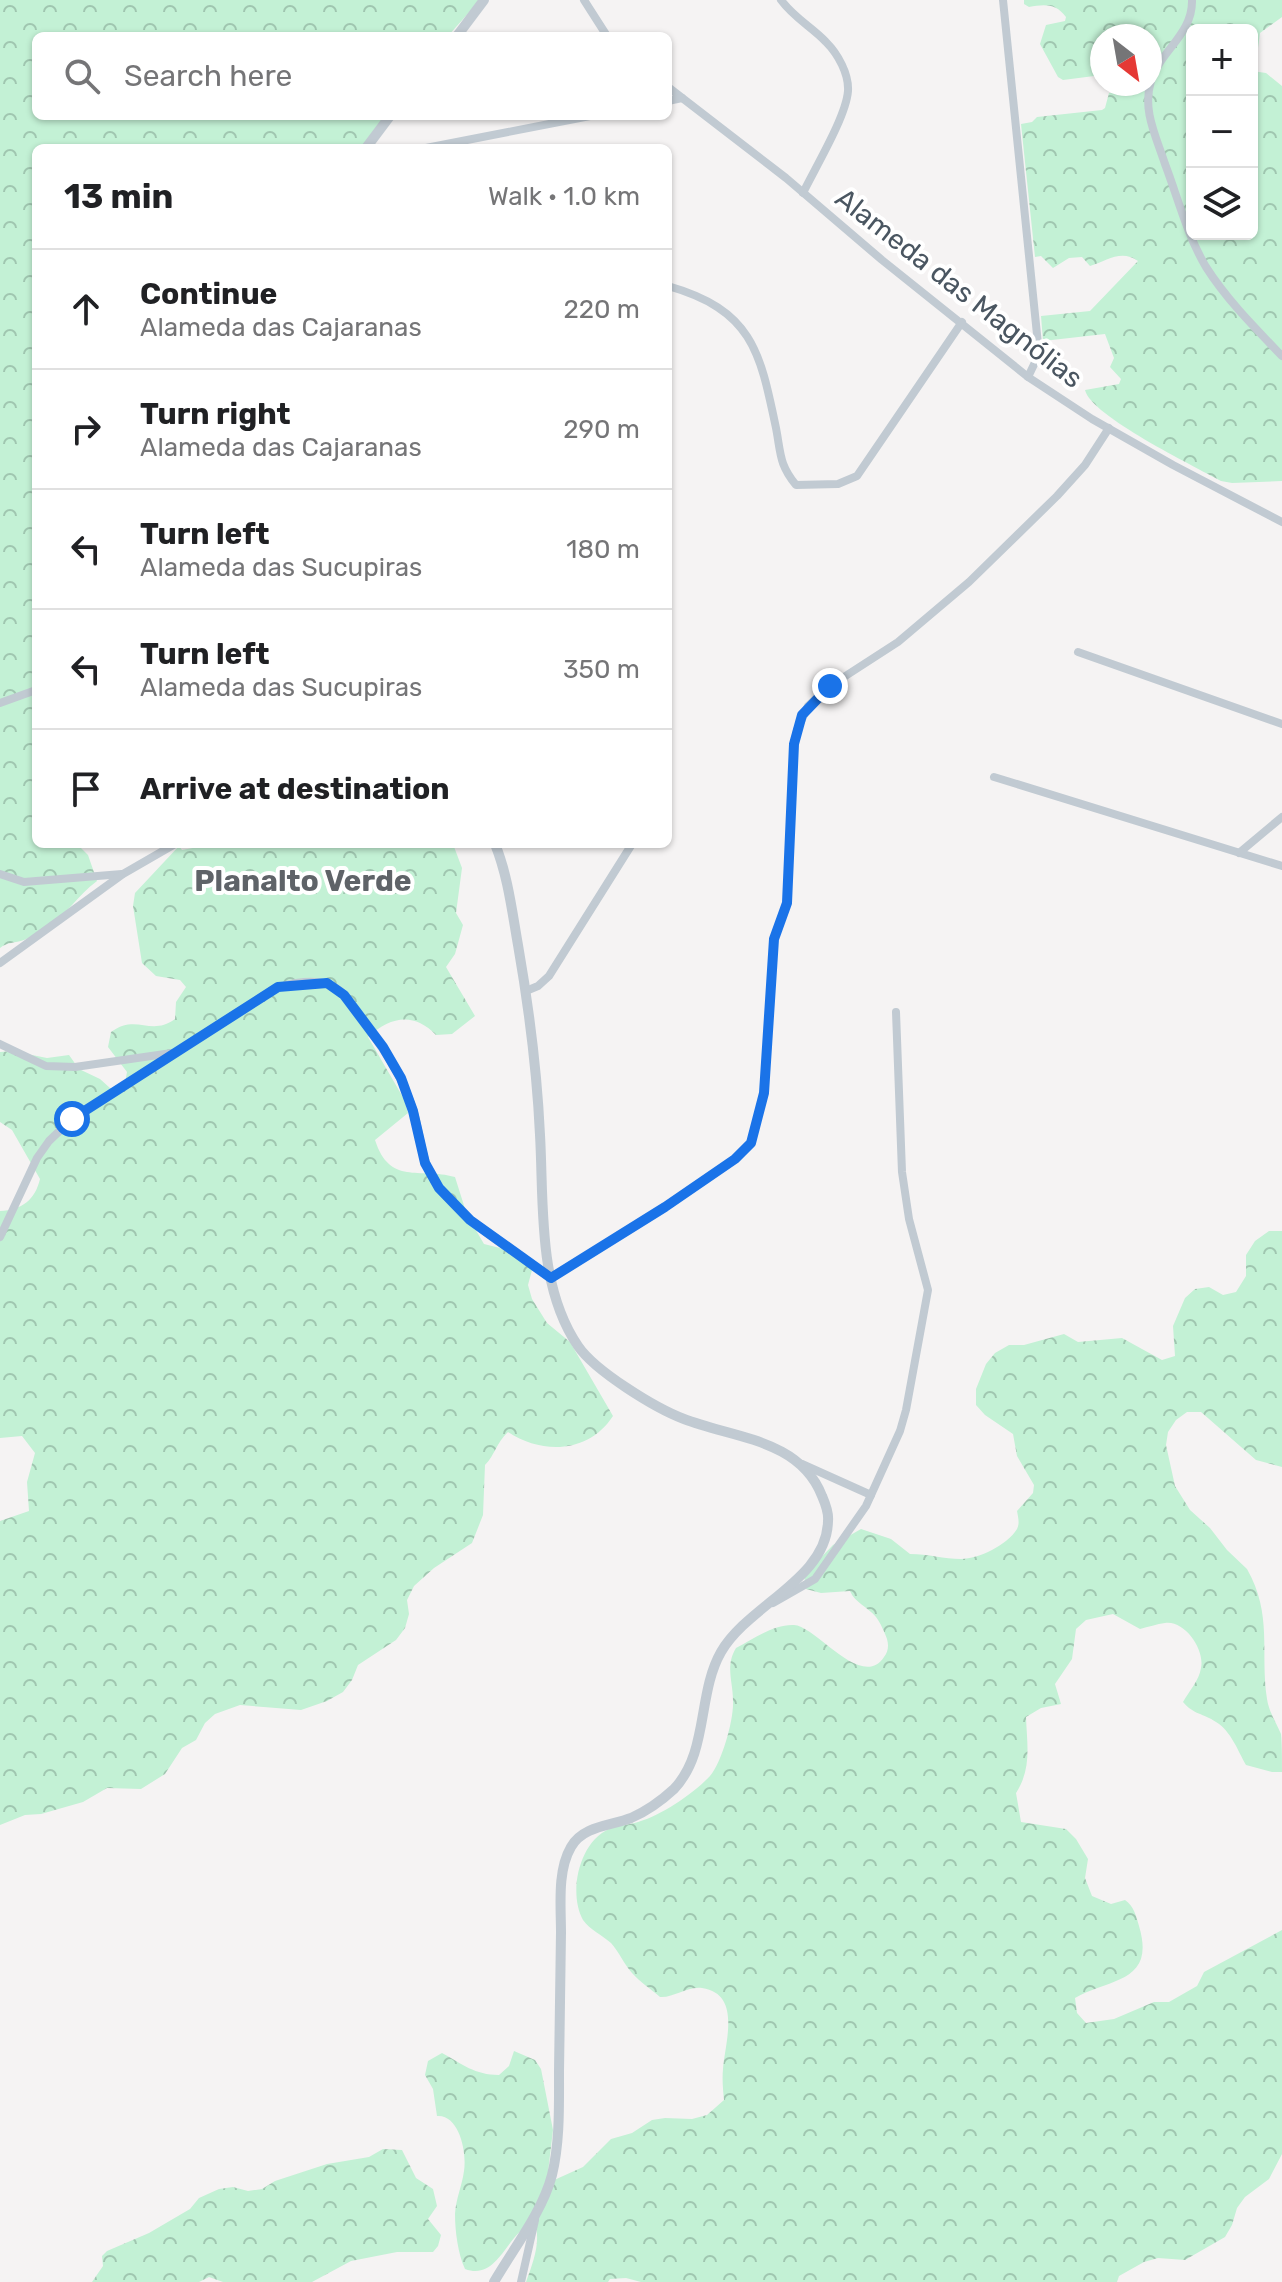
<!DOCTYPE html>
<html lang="en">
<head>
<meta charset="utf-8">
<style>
	:root { --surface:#fff; --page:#f2f2f2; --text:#202124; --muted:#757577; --line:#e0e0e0 }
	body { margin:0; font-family:Rubik,sans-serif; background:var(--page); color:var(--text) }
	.controls { position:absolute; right:24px; top:24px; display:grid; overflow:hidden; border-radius:12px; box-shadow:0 2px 6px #0004 }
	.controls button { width:72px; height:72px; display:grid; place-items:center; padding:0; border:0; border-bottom:2px solid var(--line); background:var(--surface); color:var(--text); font:40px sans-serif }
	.compass { position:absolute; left:1090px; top:24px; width:72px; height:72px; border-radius:50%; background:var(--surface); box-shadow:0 2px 6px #0004; rotate:149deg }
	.stop { position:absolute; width:24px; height:24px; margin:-18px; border:6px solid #1a73e8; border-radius:50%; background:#fff }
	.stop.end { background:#1a73e8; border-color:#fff; box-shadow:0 2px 8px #0008 }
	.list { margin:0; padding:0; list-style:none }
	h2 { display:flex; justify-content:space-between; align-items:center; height:104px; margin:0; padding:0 32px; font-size:34px }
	h2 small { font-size:26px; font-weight:400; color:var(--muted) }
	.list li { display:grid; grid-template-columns:52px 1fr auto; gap:24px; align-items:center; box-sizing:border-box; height:120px; padding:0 32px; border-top:2px solid var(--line) }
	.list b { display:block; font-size:30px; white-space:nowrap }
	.list p { margin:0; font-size:26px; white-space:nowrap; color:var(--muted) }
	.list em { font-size:26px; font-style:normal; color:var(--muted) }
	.icon { flex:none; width:44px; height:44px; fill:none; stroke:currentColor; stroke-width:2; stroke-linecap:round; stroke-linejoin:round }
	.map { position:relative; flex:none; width:1282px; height:2282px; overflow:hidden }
	.search { position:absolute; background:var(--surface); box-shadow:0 2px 6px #0004; left:32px; top:32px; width:640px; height:88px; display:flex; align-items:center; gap:20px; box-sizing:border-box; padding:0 28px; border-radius:12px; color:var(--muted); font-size:30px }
	.panel { position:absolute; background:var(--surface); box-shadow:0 2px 6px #0004; left:32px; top:144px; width:640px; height:704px; border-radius:12px }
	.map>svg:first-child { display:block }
</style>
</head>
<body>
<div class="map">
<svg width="1282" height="2282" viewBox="0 0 1282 2282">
	<defs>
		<pattern id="forest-crowns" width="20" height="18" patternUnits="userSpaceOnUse" patternTransform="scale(2)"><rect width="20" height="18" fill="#c3f1d5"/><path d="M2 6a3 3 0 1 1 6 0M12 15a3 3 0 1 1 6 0" fill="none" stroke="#a0c6b0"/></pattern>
	</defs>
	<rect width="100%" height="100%" fill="#f5f3f3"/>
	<g fill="url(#forest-crowns)">
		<path d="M0 0H480L448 36H36V116H389L381 128 360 148H36V844H77L88 855 97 881C78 895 66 916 46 928 39 932 31 937 24 940 15 943 7 942 0 948Z"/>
		<path d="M1024 0H1282V17L1260 33 1258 48 1252 53V30H1192V234H1252V71L1266 73 1282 86V481L1232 483 1221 481C1194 466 1091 416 1085 390L1119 384 1121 379 1110 367 1114 358 1105 334 1043 341 1041 316 1090 311 1138 261C1121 249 1107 261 1090 266L1082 257 1069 258 1053 268 1041 256 1035 257 1021 124 1032 122 1037 117 1102 110 1105 108 1109 93C1119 91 1130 95 1139 91L1141 84H1150V36H1102V75L1063 80 1058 77 1040 44 1046 25 1065 21 1066 17C1056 3 1044 4 1029 7L1024 4Z"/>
		<path d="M214 844H453L462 868 456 913 463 925 455 954 446 967 475 1016 452 1034 436 1035C414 1012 391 1016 368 1037L404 1099 408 1113 375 1140C390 1186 419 1167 455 1177L467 1215 484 1244 500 1248 530 1264 532 1270 528 1285 532 1299 547 1323 570 1342 613 1416C589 1453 543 1455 508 1432 496 1443 495 1455 485 1465L483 1515 472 1543 434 1568 414 1586 407 1600 409 1614 405 1628 396 1640 358 1665 352 1680 343 1692 327 1701 301 1710 240 1705 215 1714 205 1723 196 1740 182 1748 165 1774 141 1789 107 1788 83 1802 41 1814 25 1815 0 1825V1521L29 1511 27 1482 35 1453 22 1436 0 1438V1211C22 1210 35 1200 40 1179L12 1130 0 1122V1052L12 1051 47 1058 69 1055 79 1069 100 1079 110 1088H116L125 1083 127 1072 108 1047 111 1032C137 1013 150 1037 175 1019L176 1002 186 987 180 980 156 976 142 963 133 906 135 893 179 846 182 850Z"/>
		<path d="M1269 1231H1282V1467L1256 1460 1201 1412H1187L1176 1420 1168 1432 1166 1445 1175 1486 1190 1510 1210 1528 1227 1550 1247 1569C1273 1615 1260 1652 1267 1699 1269 1712 1276 1722 1281 1734 1282 1744 1282 1760 1282 1772H1272L1246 1765C1238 1751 1231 1731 1216 1722 1203 1713 1194 1715 1183 1702 1189 1691 1199 1681 1201 1668 1205 1650 1185 1620 1165 1623 1157 1624 1148 1627 1140 1629L1113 1614 1086 1620 1076 1629 1072 1659 1055 1684 1061 1704 1041 1708 1026 1717C1027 1745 1032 1768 1016 1793L1021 1822 1066 1829 1076 1839 1088 1859 1085 1878 1092 1896 1111 1904 1125 1900C1134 1906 1136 1916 1139 1926 1156 1983 1110 1978 1075 1998L1077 2013 1086 2023 1114 2019 1154 2002H1169L1197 1986 1204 1972 1282 1930V2154L1269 2179 1245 2197 1237 2208 1232 2225 1225 2237 1185 2260 1158 2258 1144 2262 1119 2276 1117 2282H641L626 2278 610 2279 608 2282H526C533 2262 541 2243 535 2223 507 2229 500 2282 465 2269 458 2254 455 2231 455 2214 456 2198 462 2186 464 2171 467 2152 459 2114 437 2116L433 2089 425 2075 428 2061 442 2053C462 2064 475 2075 499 2075L509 2066 514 2051 535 2060 541 2069 553 2130 548 2172 552 2181 583 2167 611 2139 632 2133 652 2120 665 2118 692 2119 707 2115 724 2100C723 2090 722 2079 723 2069 725 2042 742 1994 702 1988 687 1986 674 1998 660 1997 651 1989 640 1982 632 1973 624 1964 619 1952 611 1943 602 1935 590 1930 583 1920 568 1893 579 1842 609 1829 618 1825 629 1825 638 1822 662 1815 693 1794 710 1776 722 1762 734 1719 733 1701 733 1681 725 1666 736 1648 753 1639 774 1624 794 1625 816 1626 862 1691 884 1657 888 1652 889 1646 887 1639 885 1633 880 1622 876 1617 868 1607 855 1603 850 1591L821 1593 806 1589 804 1575 833 1545 861 1529 891 1539 910 1554C928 1554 944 1559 961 1559 979 1559 1007 1545 1017 1529 1020 1523 1018 1517 1017 1511L1033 1493 1034 1485 1017 1456 1013 1434 985 1415 976 1405V1389L986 1364 995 1353 1009 1345H1024L1064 1334 1078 1342 1122 1338 1162 1360 1175 1356 1173 1326 1185 1298 1195 1289 1209 1287 1223 1295 1236 1292 1246 1276V1255L1255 1241Z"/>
		<polygon points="383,2149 402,2150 416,2178 433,2189 437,2206 428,2219 441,2235 438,2246 433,2252 397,2252 351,2261 312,2282 223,2282 209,2277 199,2282 92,2282 103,2266 102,2256 107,2251 149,2233 190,2209 199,2198 219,2189 233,2187 248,2191 262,2189 275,2181 327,2164 369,2157"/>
	</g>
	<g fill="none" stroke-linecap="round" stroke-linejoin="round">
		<g stroke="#c1cad2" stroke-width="8">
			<polyline points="584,0 607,36"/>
			<path d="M781 0C794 18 812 27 826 42 838 54 849 74 848 91 846 117 815 168 803 193"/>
			<polyline points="1003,0 1039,354 1028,377"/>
			<path d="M1192 0C1193 34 1160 51 1151 81 1142 110 1156 136 1165 164 1178 198 1187 235 1206 267 1227 300 1255 328 1282 356"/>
			<polyline points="668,87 786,178 882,260 1028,377 1092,419 1173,465 1282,522"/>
			<polyline points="668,101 682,98"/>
			<polyline points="426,148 590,116"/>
			<path d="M668 286C752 310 760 351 776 428 781 454 779 464 796 485L838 484 857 476 962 322"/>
			<polyline points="1078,652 1282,724"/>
			<polyline points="0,703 36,690"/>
			<polyline points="994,777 1282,866"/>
			<polyline points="1239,853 1282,817"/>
			<polyline points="0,874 24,882 122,874"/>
			<polyline points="0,963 123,874 175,844"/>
			<polyline points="526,991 538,986 549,976 632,844"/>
			<polyline points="0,1044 46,1066 75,1067 172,1053"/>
			<path d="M0 1237 37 1158 49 1141 72 1119 269 992C286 982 322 976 339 990 347 996 352 1006 358 1014 380 1044 401 1073 413 1109 421 1135 421 1162 437 1185 465 1224 512 1250 551 1278L665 1207 735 1159 751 1143 764 1093 774 939 787 903 794 744 797 730 808 706 830 686 898 642 969 582 1057 496 1085 465 1109 428"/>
			<polyline points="802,1464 871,1495"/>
			<polyline points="773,1603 815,1579 866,1506 900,1431 906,1410 928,1290 909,1219 902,1172 896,1012"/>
			<polyline points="521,2282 535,2220"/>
		</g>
		<g stroke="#c1cad2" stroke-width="10">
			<polyline points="457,36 484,0"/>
			<polyline points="366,148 390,116"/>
			<path d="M494 2282C513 2249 542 2213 552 2175 560 2142 559 2106 559 2072 560 2025 560 1979 561 1933 561 1906 557 1871 571 1847 583 1826 610 1826 631 1818 647 1811 661 1801 674 1789 709 1752 697 1694 721 1652 748 1605 827 1579 828 1521 829 1512 825 1503 822 1496 800 1439 733 1438 684 1419 655 1408 595 1371 578 1346 537 1286 544 1203 540 1135 537 1071 529 1008 518 945 512 911 508 876 495 844"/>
		</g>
	</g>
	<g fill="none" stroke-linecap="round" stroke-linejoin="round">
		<polyline stroke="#1a73e8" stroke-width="10" points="72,1119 278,987 327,983 344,995 383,1047 401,1078 413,1111 425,1163 439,1188 470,1220 551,1278 665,1207 735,1159 751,1143 764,1093 774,939 787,903 794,744 802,715 830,686"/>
	</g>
	<g text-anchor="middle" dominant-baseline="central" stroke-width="8" stroke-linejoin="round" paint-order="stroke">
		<g font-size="28" fill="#4a5661" stroke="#fff">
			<text transform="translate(959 288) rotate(38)">Alameda das Magnólias</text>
		</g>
		<g font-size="30" font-weight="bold" fill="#5f6368" stroke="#fff">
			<text x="303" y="881">Planalto Verde</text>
		</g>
	</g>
</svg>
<div class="controls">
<button>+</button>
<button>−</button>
<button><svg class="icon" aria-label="layers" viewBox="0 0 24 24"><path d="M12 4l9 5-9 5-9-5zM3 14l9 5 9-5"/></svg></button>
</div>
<svg class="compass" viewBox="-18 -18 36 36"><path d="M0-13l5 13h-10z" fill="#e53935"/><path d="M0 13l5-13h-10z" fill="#757577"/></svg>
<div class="stop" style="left:72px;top:1119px"></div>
<div class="stop end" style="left:830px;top:686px"></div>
<div class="search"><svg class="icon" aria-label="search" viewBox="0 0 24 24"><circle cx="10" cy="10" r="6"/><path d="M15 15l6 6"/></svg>Search here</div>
<section class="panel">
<h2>13 min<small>Walk · 1.0 km</small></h2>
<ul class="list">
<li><svg class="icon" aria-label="ahead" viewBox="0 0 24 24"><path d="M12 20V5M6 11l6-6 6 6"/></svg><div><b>Continue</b><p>Alameda das Cajaranas</p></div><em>220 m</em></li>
<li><svg class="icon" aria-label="right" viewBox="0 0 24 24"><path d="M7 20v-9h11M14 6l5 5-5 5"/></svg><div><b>Turn right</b><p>Alameda das Cajaranas</p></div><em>290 m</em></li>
<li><svg class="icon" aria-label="left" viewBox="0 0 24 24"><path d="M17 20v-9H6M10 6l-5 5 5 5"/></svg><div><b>Turn left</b><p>Alameda das Sucupiras</p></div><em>180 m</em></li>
<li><svg class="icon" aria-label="left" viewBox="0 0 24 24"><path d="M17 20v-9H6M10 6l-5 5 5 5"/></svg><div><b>Turn left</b><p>Alameda das Sucupiras</p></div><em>350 m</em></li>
<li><svg class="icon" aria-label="arrive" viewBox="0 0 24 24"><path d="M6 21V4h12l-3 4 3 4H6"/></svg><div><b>Arrive at destination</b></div></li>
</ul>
</section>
</div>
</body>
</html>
